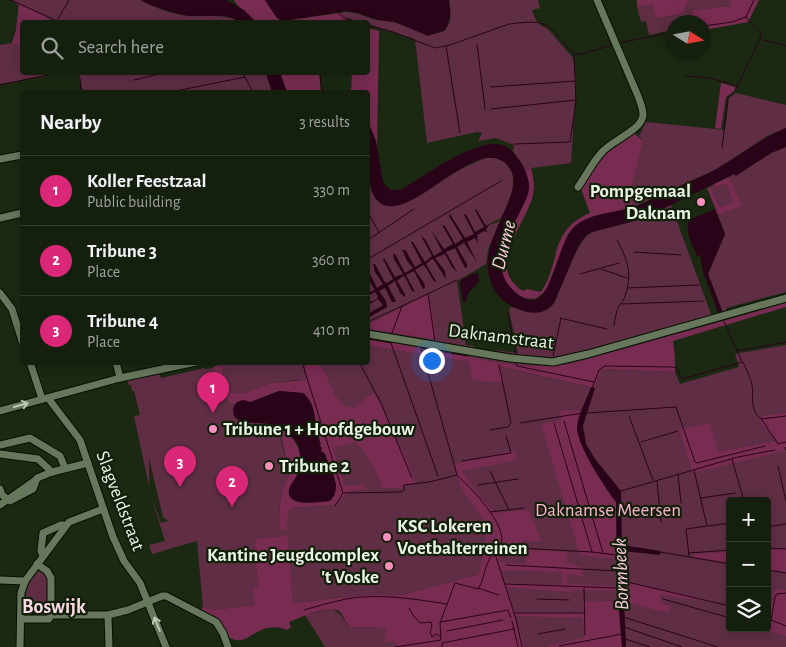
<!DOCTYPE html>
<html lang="en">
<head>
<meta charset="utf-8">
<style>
	:root { --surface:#141f0e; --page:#1d2717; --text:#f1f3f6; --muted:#9da29e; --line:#333d2e; --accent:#db2777 }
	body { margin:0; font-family:"Alegreya Sans",sans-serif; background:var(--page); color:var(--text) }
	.controls { position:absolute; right:15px; bottom:15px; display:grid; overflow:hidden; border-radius:5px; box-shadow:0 2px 12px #0003 }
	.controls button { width:45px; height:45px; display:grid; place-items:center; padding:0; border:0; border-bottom:1px solid var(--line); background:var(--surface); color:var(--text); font:25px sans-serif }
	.compass { position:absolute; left:666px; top:15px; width:45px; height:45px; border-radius:50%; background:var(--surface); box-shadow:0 2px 12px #0003; rotate:101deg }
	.you { position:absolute; left:431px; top:360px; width:18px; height:18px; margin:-12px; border:4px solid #fff; border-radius:50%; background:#1a73e8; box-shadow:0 0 0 8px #1a73e833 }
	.badge { display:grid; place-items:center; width:32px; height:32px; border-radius:50%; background:var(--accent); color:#fff; font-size:16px; font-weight:700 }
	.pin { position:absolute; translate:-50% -41px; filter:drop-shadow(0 1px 2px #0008) }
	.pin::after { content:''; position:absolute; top:26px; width:18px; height:15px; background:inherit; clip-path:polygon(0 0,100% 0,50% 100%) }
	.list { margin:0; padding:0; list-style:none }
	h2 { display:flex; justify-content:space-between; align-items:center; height:65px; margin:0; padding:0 20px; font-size:21px }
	h2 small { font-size:16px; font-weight:400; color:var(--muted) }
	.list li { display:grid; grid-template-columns:32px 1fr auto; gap:15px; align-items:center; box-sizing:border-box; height:70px; padding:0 20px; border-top:1px solid var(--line) }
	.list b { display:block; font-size:19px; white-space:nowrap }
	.list p { margin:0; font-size:16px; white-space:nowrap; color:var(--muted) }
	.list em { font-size:16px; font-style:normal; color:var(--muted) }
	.icon { flex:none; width:28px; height:28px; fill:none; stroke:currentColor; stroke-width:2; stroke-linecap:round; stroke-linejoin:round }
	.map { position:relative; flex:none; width:786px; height:647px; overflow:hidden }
	.search { position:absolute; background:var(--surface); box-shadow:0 2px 12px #0003; left:20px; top:20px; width:350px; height:55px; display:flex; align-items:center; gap:12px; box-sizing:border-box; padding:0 18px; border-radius:5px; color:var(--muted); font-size:19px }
	.panel { position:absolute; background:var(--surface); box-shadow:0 2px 12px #0003; left:20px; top:90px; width:350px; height:275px; border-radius:5px }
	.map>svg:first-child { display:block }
</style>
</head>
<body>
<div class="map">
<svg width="786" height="647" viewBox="0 0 786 647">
	<rect width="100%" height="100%" fill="#1b2912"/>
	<g fill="#5f2e44" fill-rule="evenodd">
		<path d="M12 0H141C154 8 174 15 190 16 207 17 224 13 240 22H22V72L59 73 0 84V45L12 43 16 31 19 6Z"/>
		<path d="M449 0H538L540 8 532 10C535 19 537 25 547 28L573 58 576 82 571 163 531 168 525 171 513 152 514 145 496 138 478 141 482 133 477 132 427 143 415 39 368 24V22C358 22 347 19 340 13 353 9 364 17 377 20 382 21 388 21 393 22 404 24 435 40 445 30 453 22 450 10 449 0Z"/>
		<polygon points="696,0 731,0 731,6 693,10 690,22 674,22 673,30 649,35 646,21 641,22 637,7 654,5 656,18 683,14 688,1"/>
		<polygon points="79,73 266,73 272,92 83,92"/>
		<polygon points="736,93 786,105 786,128 767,136 717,169 633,207 630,194 643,141 639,136 646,122 725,130 729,98"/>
		<polygon points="786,145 786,292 726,308 727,312 723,313 708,274 725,234 718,215 741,206 729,177 734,174 736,175 771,153 786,147"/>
		<path d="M485 158C492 157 498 158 504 162 522 176 509 202 501 218L491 223V225L500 221 488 250 486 264 457 281 466 345 474 346 473 350 368 333V329L436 340 429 294 368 324V174C371 186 372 199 385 205L407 202 461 169Z"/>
		<polygon points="714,184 715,188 726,184 733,202 720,207 710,187"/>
		<path d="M671 205 712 317 617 344 550 360 493 353 494 350 518 353 509 310 511 307 519 309 554 303C562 285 576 241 592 232L642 219Z"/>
		<path d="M786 301V303L573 363C525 372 482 359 436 350 413 346 390 342 368 339V337L543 364Z"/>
		<path d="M786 345V647H524L479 574 402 595 374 594 293 603 288 536 255 559 258 586 252 587 254 605 213 610 203 607 197 541 152 554 149 545 165 541 151 496 161 523 168 521 163 517 149 458V486L134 416 140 415 134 391H132L131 385H129L127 379 159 372 161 378 204 368 205 369 220 367 226 395 234 405V416L241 421 258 423 267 431 280 435 289 476C280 494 276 511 281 530L288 511 293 508 334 505 350 492 365 489 345 486 322 414 298 380 271 383 244 393H232L227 387 221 365 216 366 215 363 368 362V346L469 362 502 383 500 367 595 388 601 369 675 372 680 384 739 367 735 354ZM730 501H767V628H730Z"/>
		<polygon points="37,570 43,572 48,582 49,615 35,615 35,603 25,603 27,584"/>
		<path d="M332 609C344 614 341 621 351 627L386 628 397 642V647H325L305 615Z"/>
	</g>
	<g fill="#792c52" fill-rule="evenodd">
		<path d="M234 0H265L277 18 283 21 340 13 352 22H256C250 15 237 7 234 0Z"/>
		<polygon points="637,0 696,0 688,1 683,14 656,18 653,5 637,7"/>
		<polygon points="731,0 759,0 748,22 704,30 704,22 690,22 693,10 731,6"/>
		<polygon points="19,4 45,16 46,22 22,22 22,47 12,43 16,31"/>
		<polygon points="368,28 379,31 377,149 368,121 368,92 351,92 352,73 368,72"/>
		<polygon points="280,73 319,73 321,92 287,92"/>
		<polygon points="721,83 735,87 735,91 726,97 721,129 715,128"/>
		<path d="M630 134H635L643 141 630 194 633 207 592 217 568 234 546 291 535 299 524 298 516 294 504 281 500 263 511 229 528 194 529 183 525 171 531 168C533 177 535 186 533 195 526 225 484 266 523 291L527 289 541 292C562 261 548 231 590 213L581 189 603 155Z"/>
		<polygon points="729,177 742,206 718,215 707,188 710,187 720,207 733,202 726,184 715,188 714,184"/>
		<polygon points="429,294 437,340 368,329 368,324"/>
		<path d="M786 303V307L673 341 675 357V372L601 369 595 388 501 367 503 383 473 380 469 362 368 346V339C390 342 413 346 436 350 482 359 525 372 573 363Z"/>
		<path d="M306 362 318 363 326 375 334 394 344 406 353 408 374 392 409 465 415 483 403 486 402 488H382C377 470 369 455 355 442L333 448 345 486 363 485 365 489 350 492 334 505 293 508 288 511 287 529 280 530C278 510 279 494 289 476L281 435 267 431 258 423C263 424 268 423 273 425 294 433 307 453 297 475 294 482 288 488 290 496 302 507 320 502 334 496L336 484 325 454 321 451 320 446 321 444C315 425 317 409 303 393L279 391 251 402H237L234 405 221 395 213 367 221 365 227 387 232 393H244L271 383 306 380Z"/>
		<path d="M560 410 582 411C570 440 595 470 609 494L616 502 617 559 580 555 541 424 561 420Z"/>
		<polygon points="786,413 786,450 693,473 679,430 710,423 718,452 778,441 761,423 763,416"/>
		<path d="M515 450 517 460 462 471 481 498 495 513 529 510 541 542 523 540 524 550 567 552 568 563 583 568 582 576 568 574 567 584 617 586 618 591 574 590 573 592 506 587 514 612 583 613V602L618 601 622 647H546L584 638 583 618 515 616 524 647H397V642L385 641 386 628 351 627C344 623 344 615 339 611 329 605 298 618 289 622L291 627 287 630C258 619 251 646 232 639 225 636 222 627 217 621 213 617 206 613 201 610L203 607 213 610 254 605 252 587 258 586 255 559 256 539 288 536 293 603 374 594 402 595 479 574 486 539 487 526 460 486 455 464ZM502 552 526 555V564L499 562ZM501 570 562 572V585L505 583Z"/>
		<polygon points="786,549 786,572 767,569 767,550"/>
		<polygon points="730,552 730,563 694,557 694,554"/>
		<polygon points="623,580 695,597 694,600 660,594 660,603 672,607 668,612 659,611 624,601"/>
		<polygon points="778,589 786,591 786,636 767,630 774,591"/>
	</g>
	<g fill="#290317">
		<polygon points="141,0 226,0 244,10 256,22 240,22 233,18 224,16 188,16 171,12 148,4"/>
		<path d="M265 0H449C451 12 451 20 445 30L428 36 395 22 378 20 358 13 346 11 283 21 277 18Z"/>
		<polygon points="266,73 280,73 287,92 272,92"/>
		<path d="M368 121 376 141 383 182 390 190H397L404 188C428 174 475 138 503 145 509 147 513 152 517 157 524 165 529 177 529 188 528 198 522 207 518 216 505 241 490 269 514 291 519 296 527 301 534 300 553 297 558 241 575 226 590 213 614 213 632 208 645 203 658 196 670 190 686 183 703 177 718 168 741 155 761 138 786 128V147L771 153 736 176 734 174 642 219 592 232 585 236 578 247 554 303C547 312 538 314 527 312 511 308 497 299 491 283 480 252 499 228 509 200 512 193 515 183 513 175 511 170 508 165 504 162 470 137 404 233 376 199 364 184 367 141 368 121Z"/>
		<path d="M476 209 486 226 491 223 486 229 487 232 484 231 477 235 478 243 475 238 467 242 477 262 464 243 457 247 467 264V267L465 268 455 248 446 252 457 272 452 267 445 254 435 258 445 271 446 278 444 276 434 260 432 259 426 264 436 281 435 282C430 277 428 268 423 265L415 270 424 283 425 288 423 289 414 271 406 275 415 292 412 291 405 277 403 276 397 281 405 294V297L400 293 395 281 388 286 396 301 395 302H392L385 288 379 291 386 301 387 307 368 318V314L383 305 378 299 368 305V303L377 299 378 296 375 292 368 296V293L375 290 370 282 368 283V270L377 288 383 284 375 272 373 264H375L384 281 387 283 393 279 383 259 384 258 395 277 403 274 394 259 393 254H395L405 273 413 268 407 261 402 249 406 251 415 267 422 263 411 242H413L425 262 432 256 421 236 425 239 434 256 442 251 431 230 444 249 453 244 442 225 445 226 455 244 463 239 449 216 450 214 465 238 474 234 464 215 466 214 475 232 484 227 475 210Z"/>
		<path d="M715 209 725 234 708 274 723 313 719 315 703 272 700 255 697 256C692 244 685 233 689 220Z"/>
		<polygon points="475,273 478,274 479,282 468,293 466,302 463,302 460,283 461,280"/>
		<path d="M591 387 595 388 583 426 586 444 595 459 621 491 622 545 661 551 660 555 622 551 626 647H622L617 586 616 502C605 487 577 446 577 427 578 414 587 399 591 387Z"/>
		<path d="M279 391 303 393C315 403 315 417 316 431 317 436 320 440 320 446L322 448 321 451 325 454C329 468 344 487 330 501 320 502 286 508 289 490 290 484 296 479 298 473 300 463 303 447 294 439 289 434 282 428 273 425 261 421 242 426 234 416L233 409 237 402 243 400 251 402Z"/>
	</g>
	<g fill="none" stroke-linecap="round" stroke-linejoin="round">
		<g stroke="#290317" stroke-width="1">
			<polyline points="11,0 59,22"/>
			<polyline points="339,13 343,18 357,22"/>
			<polyline points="57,21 69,0"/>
			<path d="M368 25 393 32 435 48 450 45 509 24C520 23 536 20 546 25 559 31 565 52 579 55L612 45"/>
			<polyline points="704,26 732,22 746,17 754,0"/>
			<polyline points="760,39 786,46"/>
			<polyline points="619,43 674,32"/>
			<polyline points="477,44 485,109"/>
			<polyline points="446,46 460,133"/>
			<polyline points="242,72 253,92"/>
			<polyline points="320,72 322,92"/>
			<polyline points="685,76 710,78 738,86"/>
			<polyline points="80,79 81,92"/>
			<polyline points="134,80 168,72"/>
			<polyline points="0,85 62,72"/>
			<polyline points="491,87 575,81"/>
			<polyline points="171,92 245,77"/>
			<polyline points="241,92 246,91"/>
			<polyline points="491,109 576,100"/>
			<polyline points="514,144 570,142 576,101 574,54"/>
			<polyline points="722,148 728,98 736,89 760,38 761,32 746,17"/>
			<polyline points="368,213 379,232"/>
			<polyline points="368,240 414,209"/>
			<polyline points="634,252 681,255"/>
			<polyline points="368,259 501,181"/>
			<polyline points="601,269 627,278"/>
			<polyline points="580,274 619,263"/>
			<polyline points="627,288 699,285"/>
			<polyline points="428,294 435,341"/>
			<polyline points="622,304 703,301"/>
			<polyline points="508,313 516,355"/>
			<polyline points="560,318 607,329"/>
			<polyline points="368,322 457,280"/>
			<path d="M614 325C615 319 616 312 619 306 621 303 624 300 625 296 633 275 627 258 617 240"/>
			<polyline points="368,330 473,348"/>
			<polyline points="392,333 402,306"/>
			<polyline points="368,339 391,343 438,476"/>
			<polyline points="478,349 488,350"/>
			<polyline points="439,351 421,348 457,475"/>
			<polyline points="494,351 515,355"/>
			<polyline points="737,351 786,342"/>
			<polyline points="444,352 468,356"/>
			<polyline points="553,356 561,318"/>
			<polyline points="302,362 343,493"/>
			<polyline points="359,362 381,403 412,478"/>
			<polyline points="515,362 517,366 594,382"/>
			<path d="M743 362C746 369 751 378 752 385 754 396 749 412 762 419L786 416"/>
			<polyline points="592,389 599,370 605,366 672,367 677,368 681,378 686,378 742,362 724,321"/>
			<polyline points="587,413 676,407 695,462 697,463 765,446"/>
			<polyline points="629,416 653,480"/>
			<polyline points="762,420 778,444 786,442"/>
			<polyline points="564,421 603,553"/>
			<polyline points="520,423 583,413"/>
			<polyline points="554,423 592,552"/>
			<polyline points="490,430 508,427 511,423 499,365"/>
			<polyline points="641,442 678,431"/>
			<polyline points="786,447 785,448 786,450"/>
			<polyline points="732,459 744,501"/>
			<polyline points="462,461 511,453 506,436"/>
			<polyline points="778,466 786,501"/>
			<polyline points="490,471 509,510"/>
			<polyline points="678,474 681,503"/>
			<polyline points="657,481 661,522"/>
			<polyline points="478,485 518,479"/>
			<polyline points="621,491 738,457 775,450"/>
			<polyline points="701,498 735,493"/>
			<path d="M335 506 343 493 401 492 404 490V485L429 482 457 475C471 488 508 525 501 545 498 552 491 554 489 560 484 569 484 580 478 589L455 583 440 623 441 640 395 647"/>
			<polyline points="490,512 524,508"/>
			<polyline points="708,526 730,523"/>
			<polyline points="767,527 786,524"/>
			<polyline points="500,547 592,552 616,555"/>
			<polyline points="767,548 786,549"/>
			<polyline points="660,552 730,564"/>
			<polyline points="689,553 730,550"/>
			<polyline points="495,554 516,619 522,647"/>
			<polyline points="689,556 686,529 707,526 694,470"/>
			<polyline points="506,565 618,571"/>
			<polyline points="767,570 786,573"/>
			<polyline points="623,581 730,606"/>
			<polyline points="505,584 617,588"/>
			<polyline points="478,588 499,595"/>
			<polyline points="584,588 585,635"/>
			<polyline points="786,593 777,594 775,597 771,620 786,626"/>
			<polyline points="537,599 569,600"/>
			<polyline points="663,599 730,618"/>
			<polyline points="409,608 413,615 420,623 431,622 432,627 430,632 432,637 436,634 440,636"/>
			<path d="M304 610C318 606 332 602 346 599 379 593 414 599 447 604"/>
			<polyline points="515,613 585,613"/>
			<polyline points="623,617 718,647"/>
			<polyline points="512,621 518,647"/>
			<polyline points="441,622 508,610 511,618"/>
			<polyline points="624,627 682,647"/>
			<polyline points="447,631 503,620"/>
			<polyline points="538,634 565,629"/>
			<polyline points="625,639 650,647"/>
			<polyline points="559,646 622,634"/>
			<polyline points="442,647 442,643 514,629"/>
		</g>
		<g stroke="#051100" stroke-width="9">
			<g id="minor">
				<polyline points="0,159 22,155"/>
				<path d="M578 187C586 176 593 161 603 151 613 140 642 130 643 115 643 108 640 102 638 96L597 0"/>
				<polyline points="0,218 22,213"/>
				<polyline points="0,293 12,309 22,341"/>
				<polyline points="368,334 510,358 553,362 588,354 786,298"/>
				<polyline points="30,362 42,399"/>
				<polyline points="116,362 120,378"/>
				<polyline points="48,398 80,440 113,537 124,561 140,583 166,647"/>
				<polyline points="0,411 120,378 196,362"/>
				<polyline points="0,445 30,438 60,456 65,468"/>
				<polyline points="0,454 38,459 52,472"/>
				<polyline points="0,489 2,495 10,501 33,489 37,478 52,472 88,463"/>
				<polyline points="0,505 37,479"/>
				<polyline points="43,556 41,551 43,533 61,525 66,525"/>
				<polyline points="37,564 47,571 51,578 51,615"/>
				<polyline points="0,580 25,581"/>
				<polyline points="108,615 109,647"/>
				<polyline points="21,619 49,619 51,615 108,615 128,610 162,596 166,596 216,622 223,633 228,647"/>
				<polyline points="20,647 21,593 25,581 69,522 103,509"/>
			</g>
		</g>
		<use href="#minor" stroke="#66775c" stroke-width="7"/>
	</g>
	<defs><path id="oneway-shaft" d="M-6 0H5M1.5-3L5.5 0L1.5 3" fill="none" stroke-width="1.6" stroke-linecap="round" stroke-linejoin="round" transform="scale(1.25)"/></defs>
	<g stroke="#bcc8b5">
		<use href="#oneway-shaft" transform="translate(21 405) rotate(-16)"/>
		<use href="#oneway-shaft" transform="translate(157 624) rotate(-112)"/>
	</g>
	<g fill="#fd8ec0" stroke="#121f09" stroke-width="2">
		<circle cx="701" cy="202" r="5"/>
		<circle cx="213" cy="429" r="5"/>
		<circle cx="269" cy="466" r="5"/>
		<circle cx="387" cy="537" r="5"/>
		<circle cx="389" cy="566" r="5"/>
	</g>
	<g text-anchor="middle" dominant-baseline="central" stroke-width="4.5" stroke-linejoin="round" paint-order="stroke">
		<g font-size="19" font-weight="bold" fill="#eaf3e5" stroke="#121f09" text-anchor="start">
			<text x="691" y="191" text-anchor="end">Pompgemaal<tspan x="691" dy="22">Daknam</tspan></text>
			<text x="223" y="429">Tribune 1 + Hoofdgebouw</text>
			<text x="279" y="466">Tribune 2</text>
			<text x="397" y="526">KSC Lokeren<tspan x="397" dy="22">Voetbalterreinen</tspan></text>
			<text x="379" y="555" text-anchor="end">Kantine Jeugdcomplex<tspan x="379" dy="22">'t Voske</tspan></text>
		</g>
		<g font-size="19" fill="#eaf3e5" stroke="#121f09">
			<text transform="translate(501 337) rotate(7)">Daknamstraat</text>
			<text transform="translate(120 501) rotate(69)">Slagveldstraat</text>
		</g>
		<g font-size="19" fill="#fab4d1" stroke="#121f09">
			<text x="608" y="510">Daknamse Meersen</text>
		</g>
		<g font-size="20" font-style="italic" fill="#fbcbde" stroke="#121f09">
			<text transform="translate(504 245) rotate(-76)">Durme</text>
			<text transform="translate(621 574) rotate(-92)">Bormbeek</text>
		</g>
		<g font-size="20" font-weight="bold" fill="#fbdae6" stroke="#121f09">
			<text x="54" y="607">Boswijk</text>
		</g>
	</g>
</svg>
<div class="controls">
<button>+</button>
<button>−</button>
<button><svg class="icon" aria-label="layers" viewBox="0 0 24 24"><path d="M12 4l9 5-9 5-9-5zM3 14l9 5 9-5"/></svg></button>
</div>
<svg class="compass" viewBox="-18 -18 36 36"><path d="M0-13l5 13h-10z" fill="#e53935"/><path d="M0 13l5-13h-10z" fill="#9da29e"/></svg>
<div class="you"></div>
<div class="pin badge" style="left:213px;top:413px">1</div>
<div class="pin badge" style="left:232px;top:507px">2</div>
<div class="pin badge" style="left:180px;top:487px">3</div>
<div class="search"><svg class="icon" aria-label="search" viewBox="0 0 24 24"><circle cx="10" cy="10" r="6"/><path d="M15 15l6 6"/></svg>Search here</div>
<section class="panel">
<h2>Nearby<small>3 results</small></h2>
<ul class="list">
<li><span class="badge">1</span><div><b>Koller Feestzaal</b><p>Public building</p></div><em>330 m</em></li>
<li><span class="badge">2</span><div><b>Tribune 3</b><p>Place</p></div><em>360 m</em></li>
<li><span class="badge">3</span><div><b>Tribune 4</b><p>Place</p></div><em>410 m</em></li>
</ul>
</section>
</div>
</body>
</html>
